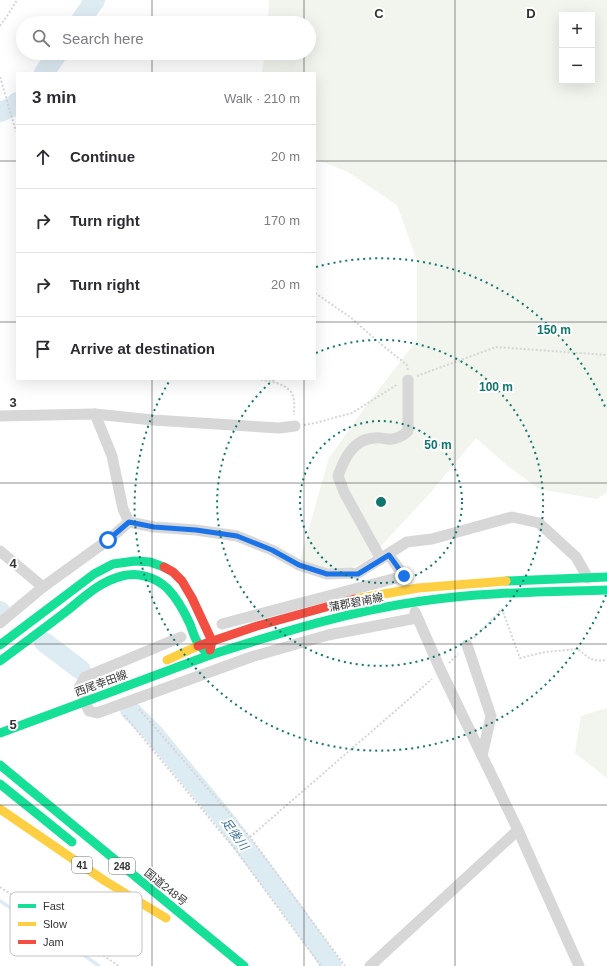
<!DOCTYPE html>
<html lang="en">
<head>
<meta charset="utf-8">
<style>
	:root { --surface:#fff; --page:#f2f2f3; --text:#2b2b33; --muted:#7c7c81; --line:#e1e1e2 }
	body { margin:0; font-family:Arial,"Noto Sans JP",sans-serif; background:var(--page); color:var(--text) }
	.controls { position:absolute; right:12px; top:12px; display:grid; overflow:hidden; border-radius:0px; box-shadow:0 4px 16px #0002 }
	.controls button { width:36px; height:36px; display:grid; place-items:center; padding:0; border:0; border-bottom:1px solid var(--line); background:var(--surface); color:var(--text); font:20px sans-serif }
	.stop { position:absolute; width:12px; height:12px; margin:-9px; border:3px solid #1a73e8; border-radius:50%; background:#fff }
	.stop.end { background:#1a73e8; border-color:#fff; box-shadow:0 1px 4px #0008 }
	.list { margin:0; padding:0; list-style:none }
	h2 { display:flex; justify-content:space-between; align-items:center; height:52px; margin:0; padding:0 16px; font-size:17px }
	h2 small { font-size:13px; font-weight:400; color:var(--muted) }
	.list li { display:grid; grid-template-columns:26px 1fr auto; gap:12px; align-items:center; box-sizing:border-box; height:64px; padding:0 16px; border-top:1px solid var(--line) }
	.list b { display:block; font-size:15px; white-space:nowrap }
	.list em { font-size:13px; font-style:normal; color:var(--muted) }
	.icon { flex:none; width:22px; height:22px; fill:none; stroke:currentColor; stroke-width:2; stroke-linecap:round; stroke-linejoin:round }
	.map { position:relative; flex:none; width:607px; height:966px; overflow:hidden }
	.search { position:absolute; background:var(--surface); box-shadow:0 4px 16px #0002; left:16px; top:16px; width:300px; height:44px; display:flex; align-items:center; gap:10px; box-sizing:border-box; padding:0 14px; border-radius:22px; color:var(--muted); font-size:15px }
	.panel { position:absolute; background:var(--surface); box-shadow:0 4px 16px #0002; left:16px; top:72px; width:300px; height:308px; border-radius:0px }
	.map>svg:first-child { display:block }
</style>
</head>
<body>
<div class="map">
<svg width="607" height="966" viewBox="0 0 607 966">
	<rect width="100%" height="100%" fill="#fff"/>
	<g fill="#f1f5ed" fill-rule="evenodd">
		<path d="M269 0H607V492L597 499 539 489 509 467 476 438 431 492 369 559 337 576 300 560 329 458 366 406 417 340V260L397 205 348 172 315 159V73H262L265 53H309V23H268ZM562 15H592V81H562Z"/>
		<polygon points="607,708 607,778 575,753 581,716"/>
	</g>
	<g fill="none" stroke-linecap="round" stroke-linejoin="round">
		<polyline stroke="#ddebf3" stroke-width="3.5" points="0,901 30,921 63,940 99,966"/>
		<g stroke="#ddebf3" stroke-width="20">
			<polyline points="79,23 95,0"/>
			<polyline points="44,73 58,53"/>
			<polyline points="0,112 12,107 17,102"/>
			<polyline points="0,611 1,612"/>
			<polyline points="44,642 81,670"/>
			<polyline points="130,710 153,733 221,815 294,912 332,966"/>
		</g>
		<g stroke="#d6d6d6" stroke-width="2" stroke-dasharray="2 2" stroke-linecap="butt">
			<polyline points="0,26 9,13 17,0"/>
			<polyline points="0,77 15,128 17,132"/>
			<polyline points="315,293 350,317 382,345 407,365 408,370"/>
			<polyline points="417,376 496,347 607,355"/>
			<path d="M257 379C269 381 288 383 293 396 295 402 294 409 294 415"/>
			<polyline points="304,425 315,423 352,413 398,384"/>
			<path d="M474 638 502 609 520 658 545 652 578 649C589 658 591 662 607 660"/>
			<polyline points="449,663 458,654"/>
			<polyline points="139,709 250,837 345,966"/>
			<polyline points="124,715 234,848 250,837 432,679"/>
			<polyline points="234,848 321,966"/>
			<polyline points="0,887 119,966"/>
		</g>
		<g stroke="#d7d7d7" stroke-width="11">
			<polyline points="95,414 112,456 123,509 129,522 154,527 196,530 237,536 272,550 299,565 327,574 358,573 407,542 432,539 512,517 539,523 576,557 588,578"/>
			<polyline points="0,416 95,414 153,420 279,428 295,426"/>
			<polyline points="0,551 43,587"/>
			<path d="M381 559 344 492 338 476C344 459 354 438 375 438 380 437 384 439 388 439 395 440 403 436 408 431V380"/>
			<polyline points="415,612 441,671 518,830 579,966"/>
			<polyline points="0,623 43,587 108,540 129,522"/>
			<polyline points="222,624 404,576 389,555"/>
			<polyline points="181,637 85,677 79,688 89,711 97,713 251,657 328,635 417,618"/>
			<polyline points="467,645 491,716 482,756"/>
			<polyline points="370,966 518,830"/>
		</g>
		<g stroke="#16e098" stroke-width="9">
			<polyline points="506,581 607,577"/>
			<polyline points="0,645 94,574 113,564 135,561 150,562 164,567"/>
			<path d="M210 655C280 633 349 611 422 601 483 592 545 592 607 590"/>
			<path d="M0 661C23 644 46 627 68 610 84 597 101 581 122 576 138 572 155 577 167 588 177 598 184 611 190 624 194 635 196 644 206 652"/>
			<polyline points="92,699 210,655"/>
			<polyline points="0,765 244,966"/>
			<polyline points="0,784 72,842"/>
		</g>
		<g stroke="#ffcf43" stroke-width="9">
			<polyline points="355,599 418,588 506,581"/>
			<polyline points="167,660 198,646"/>
			<polyline points="0,809 105,881 166,918"/>
		</g>
		<g stroke="#f24e42" stroke-width="9">
			<polyline points="164,567 173,572 182,581 192,598 212,641 210,650"/>
			<polyline points="198,646 257,626 355,599"/>
		</g>
		<polyline stroke="#16e098" stroke-width="9" points="0,733 92,699"/>
	</g>
	<g fill="none" stroke-linecap="round" stroke-linejoin="round">
		<polyline stroke="#1a73e8" stroke-width="5" points="108,540 129,522 154,527 196,530 237,536 272,550 299,565 327,574 358,574 389,555 404,576"/>
	</g>
	<path fill="none" stroke="#333" stroke-width="1" stroke-opacity="0.55" d="M152 0V23M304 0V23M455 0V966M152 53V73M304 53V73M0 161H17M315 161H607M0 322H17M315 322H607M152 379V966M304 379V966M0 483H607M0 644H607M0 805H607"/>
	<g fill="none" stroke="#0f766e" stroke-width="2" stroke-dasharray="2 4">
		<circle cx="381" cy="502" r="81"/>
		<path d="M316 353A163 163 0 1 1 273 380"/>
		<path d="M606 595A244 244 0 1 1 170 380M316 267A244 244 0 0 1 606 409"/>
	</g>
	<g text-anchor="middle" dominant-baseline="central" stroke-width="4" stroke-linejoin="round" paint-order="stroke">
		<g fill="#fff" stroke="#707070" stroke-width="1">
			<rect x="72" y="857" width="20" height="16" rx="3"/>
			<rect x="109" y="858" width="26" height="16" rx="3"/>
		</g>
		<g font-size="10" font-weight="bold" fill="#333">
			<text x="82" y="865">41</text>
			<text x="122" y="866">248</text>
		</g>
		<g font-size="11" fill="#333" stroke="#fff">
			<text transform="translate(356 602) rotate(-11)">蒲郡碧南線</text>
			<text transform="translate(101 683) rotate(-20)">西尾幸田線</text>
			<text transform="translate(166 887) rotate(39)">国道248号</text>
		</g>
		<g font-size="12" font-style="italic" fill="#3f7597" stroke="#fff">
			<text transform="translate(235 834) rotate(54)">足後川</text>
		</g>
	</g>
	<rect x="10" y="892" width="132" height="64" rx="6" fill="#fff" stroke="#c2c2c2" stroke-width="1"/>
	<rect x="18" y="904" width="18" height="4" fill="#16e098"/>
	<rect x="18" y="922" width="18" height="4" fill="#ffcf43"/>
	<rect x="18" y="940" width="18" height="4" fill="#f24e42"/>
	<g font-size="11" fill="#333">
		<text x="43" y="910">Fast</text>
		<text x="43" y="928">Slow</text>
		<text x="43" y="946">Jam</text>
	</g>
	<g font-size="13" text-anchor="middle" font-weight="bold" fill="#333" stroke="#fff" stroke-width="4" stroke-linejoin="round" paint-order="stroke">
		<text x="379" y="18">C</text>
		<text x="531" y="18">D</text>
		<text x="13" y="407">3</text>
		<text x="13" y="568">4</text>
		<text x="13" y="729">5</text>
	</g>
	<circle cx="381" cy="502" r="6" fill="#0f766e" stroke="#fff" stroke-width="2"/>
	<g font-size="12" text-anchor="middle" font-weight="bold" fill="#0f766e" stroke="#fff" stroke-width="4" stroke-linejoin="round" paint-order="stroke">
		<text x="554" y="334">150 m</text>
		<text x="496" y="391">100 m</text>
		<text x="438" y="449">50 m</text>
	</g>
</svg>
<div class="controls">
<button>+</button>
<button>−</button>
</div>
<div class="stop" style="left:108px;top:540px"></div>
<div class="stop end" style="left:404px;top:576px"></div>
<div class="search"><svg class="icon" aria-label="search" viewBox="0 0 24 24"><circle cx="10" cy="10" r="6"/><path d="M15 15l6 6"/></svg>Search here</div>
<section class="panel">
<h2>3 min<small>Walk · 210 m</small></h2>
<ul class="list">
<li><svg class="icon" aria-label="ahead" viewBox="0 0 24 24"><path d="M12 20V5M6 11l6-6 6 6"/></svg><div><b>Continue</b></div><em>20 m</em></li>
<li><svg class="icon" aria-label="right" viewBox="0 0 24 24"><path d="M7 20v-9h11M14 6l5 5-5 5"/></svg><div><b>Turn right</b></div><em>170 m</em></li>
<li><svg class="icon" aria-label="right" viewBox="0 0 24 24"><path d="M7 20v-9h11M14 6l5 5-5 5"/></svg><div><b>Turn right</b></div><em>20 m</em></li>
<li><svg class="icon" aria-label="arrive" viewBox="0 0 24 24"><path d="M6 21V4h12l-3 4 3 4H6"/></svg><div><b>Arrive at destination</b></div></li>
</ul>
</section>
</div>
</body>
</html>
